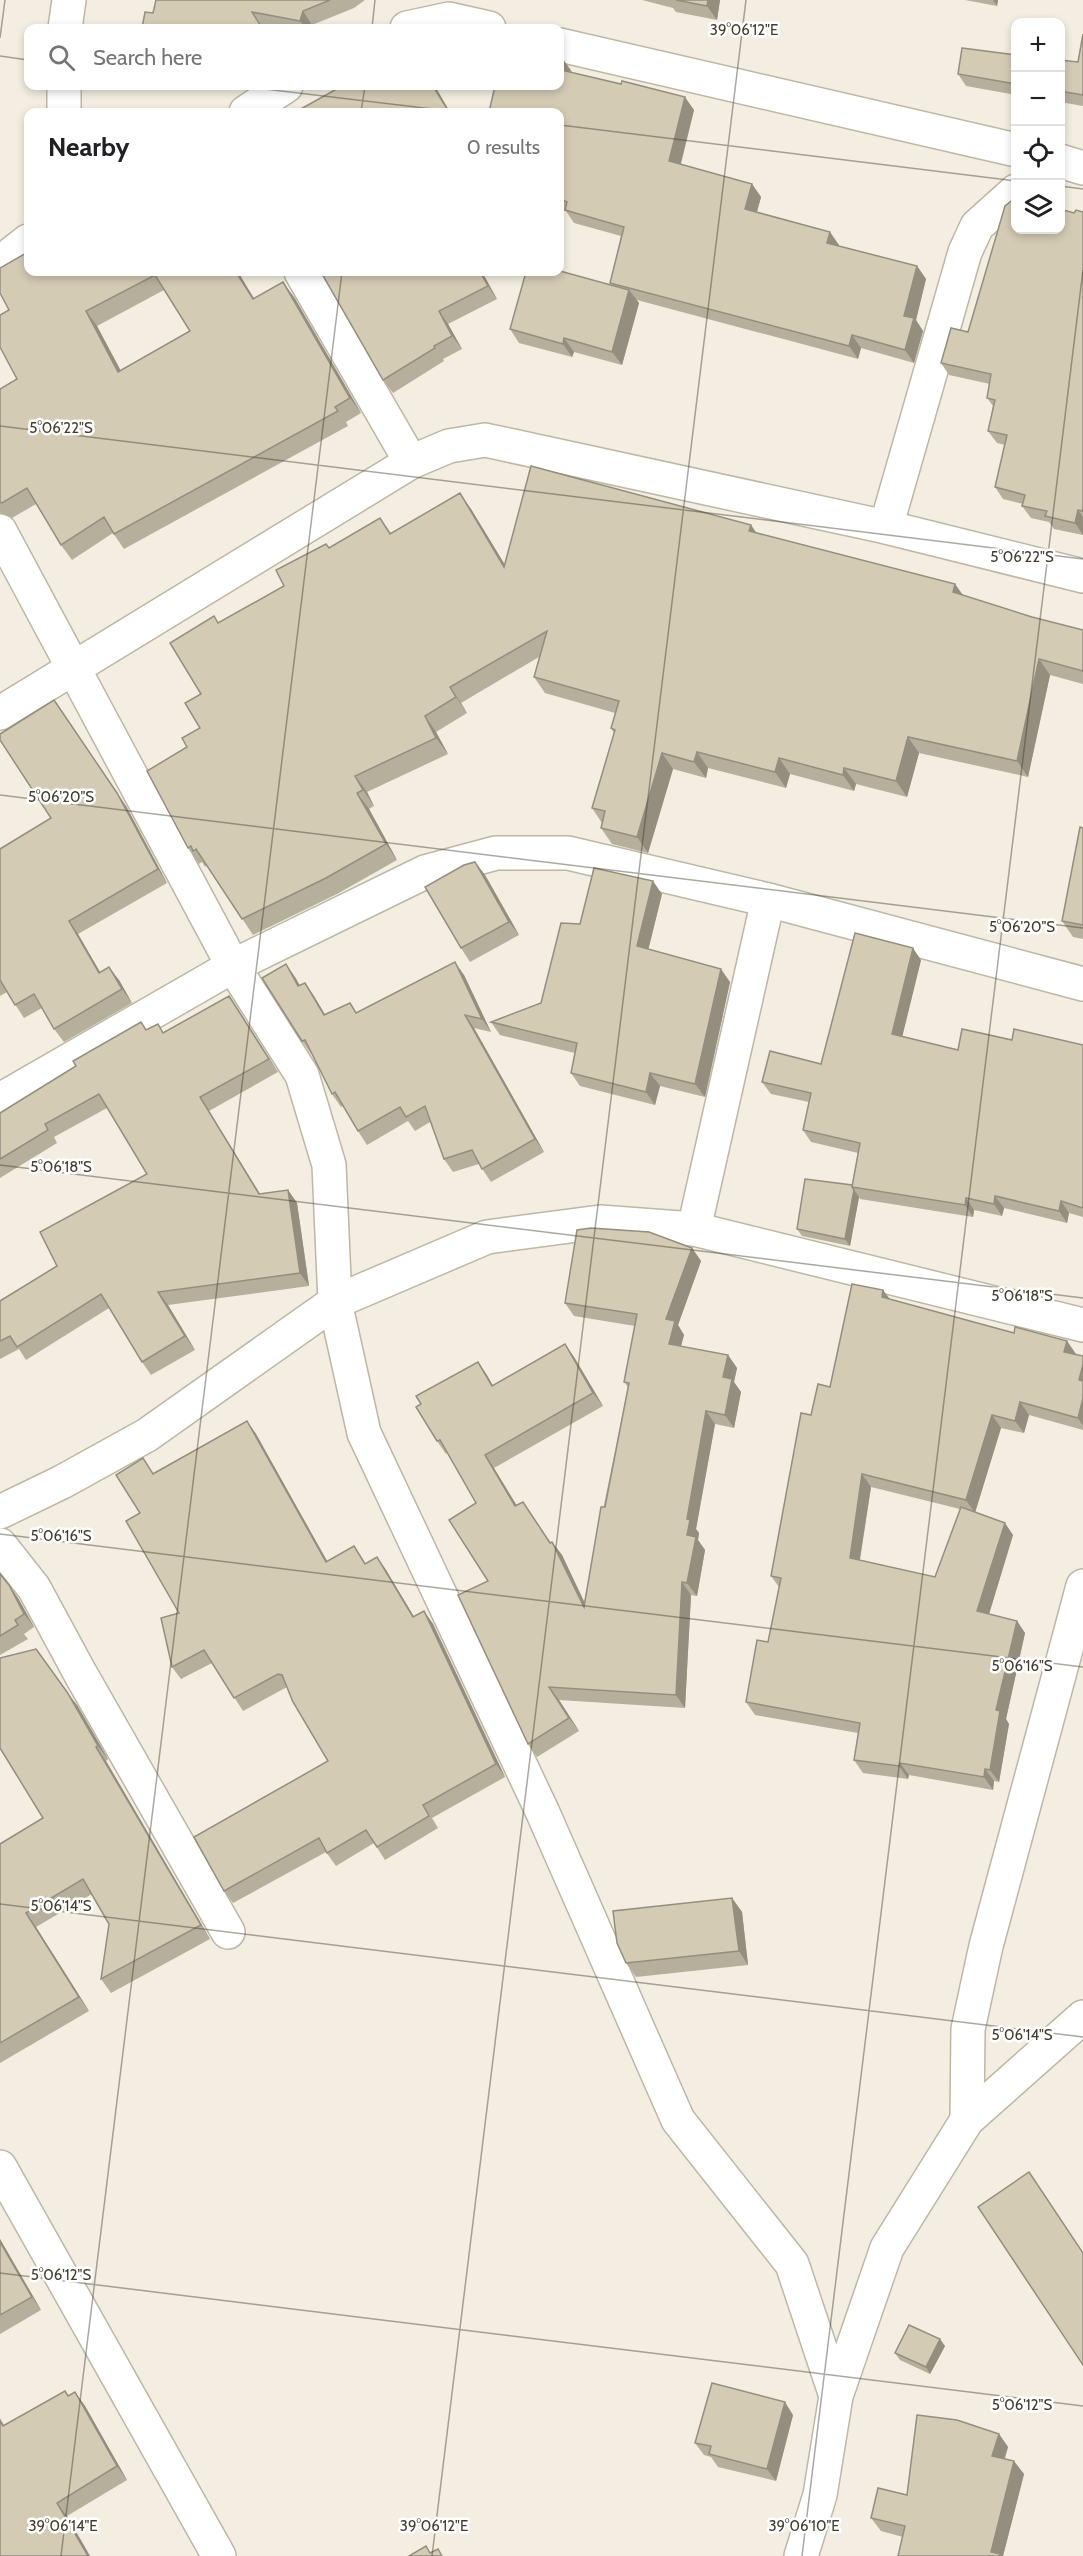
<!DOCTYPE html>
<html lang="en">
<head>
<meta charset="utf-8">
<style>
	:root { --surface:#fff; --page:#f6f6f6; --text:#202124; --muted:#757577; --line:#e0e0e0 }
	body { margin:0; font-family:Cabin,sans-serif; background:var(--page); color:var(--text) }
	.controls { position:absolute; right:18px; top:18px; display:grid; overflow:hidden; border-radius:12px; box-shadow:0 3px 9px #0003 }
	.controls button { width:54px; height:54px; display:grid; place-items:center; padding:0; border:0; border-bottom:2px solid var(--line); background:var(--surface); color:var(--text); font:30px sans-serif }
	.list { margin:0; padding:0; list-style:none }
	h2 { display:flex; justify-content:space-between; align-items:center; height:78px; margin:0; padding:0 24px; font-size:26px }
	h2 small { font-size:20px; font-weight:400; color:var(--muted) }
	.icon { flex:none; width:33px; height:33px; fill:none; stroke:currentColor; stroke-width:2; stroke-linecap:round; stroke-linejoin:round }
	.map { position:relative; flex:none; width:1083px; height:2556px; overflow:hidden }
	.search { position:absolute; background:var(--surface); box-shadow:0 3px 9px #0003; left:24px; top:24px; width:540px; height:66px; display:flex; align-items:center; gap:15px; box-sizing:border-box; padding:0 21px; border-radius:12px; color:var(--muted); font-size:22px }
	.panel { position:absolute; background:var(--surface); box-shadow:0 3px 9px #0003; left:24px; top:108px; width:540px; height:168px; border-radius:12px }
	.map>svg:first-child { display:block }
</style>
</head>
<body>
<div class="map">
<svg width="1083" height="2556" viewBox="0 0 1083 2556">
	<rect width="100%" height="100%" fill="#f3eee1"/>
	<g fill="none" stroke-linecap="round" stroke-linejoin="round">
		<g stroke="#beb7a3" stroke-width="36">
			<g id="minor">
				<polyline points="65,28 69,0"/>
				<polyline points="407,28 449,19 489,28"/>
				<polyline points="560,45 1016,150"/>
				<polyline points="64,112 64,86"/>
				<polyline points="246,112 286,86"/>
				<polyline points="1060,161 1083,168"/>
				<polyline points="0,263 28,241"/>
				<polyline points="301,272 411,462"/>
				<polyline points="886,527 965,252 977,226 1016,191"/>
				<polyline points="0,531 233,966 302,1075 329,1165 335,1302 364,1433 543,1813 678,2120 792,2264 836,2396"/>
				<polyline points="0,713 411,462 449,446 485,440 886,527 1083,576"/>
				<polyline points="0,1100 233,966 425,872 496,853 568,853 768,900 1083,984"/>
				<polyline points="694,1229 768,900"/>
				<polyline points="0,1512 62,1482 147,1435 335,1302 487,1237 600,1222 694,1229 1083,1325"/>
				<polyline points="0,1545 34,1588 80,1673 228,1932"/>
				<polyline points="967,2120 968,2029 986,1946 1083,1586"/>
				<polyline points="0,2167 219,2556"/>
				<polyline points="801,2556 820,2495 836,2396 887,2248 967,2120 1083,2017"/>
			</g>
		</g>
		<use href="#minor" stroke="#fff" stroke-width="33"/>
	</g>
	<g fill="#b6af9c" fill-rule="evenodd">
		<polygon points="156,0 365,0 354,8 312,25 311,28 277,28 262,26 264,28 142,28 153,13"/>
		<polygon points="642,0 720,0 717,20 676,12 673,8"/>
		<polygon points="965,0 998,0 997,6"/>
		<polygon points="1083,34 1083,106 1060,102 1060,60 1078,62"/>
		<polygon points="1016,55 1016,95 966,86 958,74"/>
		<polygon points="572,73 694,110 681,164 752,184 761,197 757,212 839,245 839,246 917,266 926,279 916,320 923,331 914,363 861,348 858,359 637,300 639,303 622,365 574,352 572,357 519,343 510,329 611,285 610,283 621,236 574,223 566,211 560,210 560,112"/>
		<polygon points="1083,212 1083,535 1054,529 1049,522 1031,518 1022,506 1023,504 1003,499 995,487 1005,445 997,443 988,431 993,406 987,398 990,384 949,375 941,363 1074,213"/>
		<path d="M28 272H238L254 298 294 297 361 413 346 422 348 426 124 549 113 533 72 560 61 545 36 504 12 518 0 513V389L17 379 9 310ZM164 290 190 331 120 371 97 326Z"/>
		<polygon points="321,272 482,272 497,299 448,324 462,349 443,359 444,361 393,393 383,380"/>
		<polygon points="471,509 505,565 756,533 955,584 963,595 1032,617 1083,630 1083,684 1050,675 1028,777 919,753 907,797 856,784 854,791 790,774 786,788 708,768 706,778 673,769 648,853 612,844 601,828 602,823 592,808 614,733 611,728 615,713 545,693 534,677 539,657 461,703 467,713 436,732 448,754 367,792 374,806 369,809 397,860 337,894 253,935 207,865 205,867 202,862 199,864 188,848 187,747 200,728 201,694 219,623 284,586 326,544 329,548 380,518 391,533"/>
		<polygon points="126,806 167,883 78,934 100,972 119,980 132,1003 64,1042 54,1029 42,1008 24,1018 7,992 0,996 0,849"/>
		<polygon points="1083,828 1083,939 1073,937 1062,921"/>
		<polygon points="475,862 485,875 519,935 470,962 461,948"/>
		<polygon points="662,894 648,950 730,982 705,1097 660,1086 655,1105 580,1086 571,1073 575,1053 500,1035 491,1022 541,1003 580,924"/>
		<polygon points="921,960 902,1036 958,1050 1012,1040 1083,1045 1083,1217 1069,1213 1067,1223 1004,1208 1002,1216 974,1210 973,1217 860,1199 859,1197 850,1246 802,1236 797,1229 852,1185 858,1153 811,1142 803,1130 809,1102 771,1094 762,1082 821,1064"/>
		<polygon points="464,975 491,1032 474,1028 544,1152 491,1182 479,1164 453,1172 444,1159 430,1122 415,1131 408,1121 367,1145 358,1131 343,1106 341,1107 332,1094 312,1054 311,1054 302,1041 295,977 300,986 305,983 325,1015 357,1013"/>
		<polygon points="229,996 278,1072 209,1111 260,1194 288,1190 297,1203 309,1286 168,1305 195,1350 151,1375 142,1362 109,1308 26,1360 19,1349 0,1359 0,1301 57,1266 147,1174 107,1108 54,1137 57,1143 0,1178 0,1113 147,1030 164,1032"/>
		<polygon points="692,1248 701,1261 678,1325 684,1335 681,1346 728,1355 737,1368 734,1382 741,1392 734,1428 715,1424 696,1529 699,1533 698,1540 705,1550 697,1596 691,1595 685,1708 559,1700 579,1731 537,1757 528,1744 488,1581 476,1503 447,1453 446,1454 437,1441 478,1362 493,1386 565,1344 574,1357 603,1406 494,1468 516,1506 523,1502 551,1543 552,1542 562,1555 584,1603 628,1387 624,1382 635,1326 574,1316 565,1303"/>
		<path d="M883 1290 890 1299 1014 1333 1067 1341 1076 1355 1083 1356V1430L1029 1415 1024 1433 1001 1428 975 1512 1013 1535 989 1614 1017 1621 1025 1633 1006 1719 1009 1724 999 1782 994 1781 993 1790 909 1775 908 1779 863 1773 854 1760 858 1733 755 1715 746 1702 768 1642 779 1587 771 1576 811 1415 830 1387ZM871 1487 960 1509 935 1577 860 1560Z"/>
		<polygon points="247,1421 256,1434 327,1562 354,1546 366,1564 377,1557 386,1570 414,1617 424,1611 433,1624 505,1777 432,1818 438,1828 385,1860 374,1843 336,1866 326,1852 233,1903 224,1891 328,1761 287,1687 243,1711 212,1663 181,1679 172,1667 179,1613 140,1513 153,1473"/>
		<polygon points="0,1574 18,1598 34,1627 24,1634 28,1639 0,1655"/>
		<polygon points="77,1705 108,1759 106,1761 210,1939 111,1993 101,1979 109,1924 92,1894 36,1927 89,2011 0,2063 0,1844 43,1818"/>
		<polygon points="732,1898 742,1912 748,1965 636,1977 626,1963"/>
		<polygon points="0,2239 41,2310 0,2334"/>
		<polygon points="945,2346 930,2374 900,2360 895,2353"/>
		<polygon points="65,2391 68,2396 75,2392 85,2406 127,2480 67,2516 90,2556 0,2556 0,2418 4,2425"/>
		<polygon points="793,2415 776,2481 718,2467 711,2457 704,2455 695,2443"/>
		<polygon points="999,2434 1008,2447 1005,2459 1024,2474 1003,2556 898,2556 903,2537 881,2531 871,2518 907,2495"/>
	</g>
	<g fill="#948e7f">
		<polygon points="708,0 720,0 717,20 707,6"/>
		<polygon points="993,0 998,0 997,6"/>
		<polygon points="303,11 312,25 311,28 306,28 300,21"/>
		<polygon points="563,59 572,72 561,70"/>
		<polygon points="433,86 435,86 450,112 449,112"/>
		<polygon points="685,97 694,110 678,174 669,161"/>
		<polygon points="752,184 761,197 754,222 745,209"/>
		<polygon points="830,232 839,245 836,256 827,243"/>
		<polygon points="917,266 926,279 916,320 923,331 914,363 905,350 904,316"/>
		<polygon points="236,272 238,272 263,314 253,299"/>
		<polygon points="480,272 482,272 497,299 488,286"/>
		<polygon points="283,282 294,297 361,413 350,398"/>
		<polygon points="629,290 639,303 622,365 612,352"/>
		<polygon points="86,311 97,326 129,386 118,372"/>
		<polygon points="439,311 448,324 462,349 452,336"/>
		<polygon points="852,335 861,348 858,359 849,346"/>
		<polygon points="564,338 574,352 572,357 563,344"/>
		<polygon points="460,493 471,509 516,583 504,567"/>
		<polygon points="1078,510 1083,517 1083,535 1075,523"/>
		<polygon points="751,525 762,541 749,531"/>
		<polygon points="955,584 966,600 953,592"/>
		<polygon points="1039,659 1050,675 1028,777 1017,761"/>
		<polygon points="450,687 461,703 467,713 456,697"/>
		<polygon points="54,700 126,806 167,883 158,869"/>
		<polygon points="425,716 436,732 448,754 436,738"/>
		<polygon points="908,737 919,753 907,797 896,781"/>
		<polygon points="697,752 708,768 706,778 694,762"/>
		<polygon points="662,753 673,769 648,853 637,837"/>
		<polygon points="779,758 790,774 786,788 775,772"/>
		<polygon points="844,768 856,784 854,791 843,775"/>
		<polygon points="355,776 367,792 374,806 363,790"/>
		<polygon points="357,793 369,809 397,860 386,844"/>
		<polygon points="475,862 485,875 519,935 509,922"/>
		<polygon points="653,881 662,894 646,959 637,946"/>
		<polygon points="69,921 78,934 108,986 99,973"/>
		<polygon points="913,948 921,960 900,1046 892,1034"/>
		<polygon points="455,962 464,975 491,1032 482,1019"/>
		<polygon points="286,964 295,977 308,1000 298,986"/>
		<polygon points="109,967 119,980 132,1003 122,989"/>
		<polygon points="721,969 730,982 705,1097 695,1084"/>
		<polygon points="305,983 314,996 333,1028 324,1015"/>
		<polygon points="229,996 238,1009 278,1072 269,1059"/>
		<polygon points="465,1015 474,1028 544,1152 535,1139"/>
		<polygon points="650,1073 660,1086 655,1105 646,1092"/>
		<polygon points="200,1097 209,1111 268,1207 259,1194"/>
		<polygon points="288,1190 297,1203 309,1286 300,1273"/>
		<polygon points="854,1190 859,1197 850,1246 845,1239"/>
		<polygon points="995,1196 1004,1208 1002,1216 994,1204"/>
		<polygon points="966,1198 974,1210 973,1217 965,1205"/>
		<polygon points="1061,1201 1069,1213 1067,1223 1059,1211"/>
		<polygon points="692,1248 701,1261 678,1325 684,1335 678,1357 669,1344 666,1319"/>
		<polygon points="883,1290 892,1303 882,1297"/>
		<polygon points="158,1292 168,1305 195,1350 185,1336"/>
		<polygon points="1067,1341 1076,1354 1073,1364 1064,1352"/>
		<polygon points="565,1344 574,1357 603,1406 593,1393"/>
		<polygon points="728,1355 737,1368 734,1382 741,1392 734,1428 725,1415 723,1377"/>
		<polygon points="478,1362 487,1375 501,1400 492,1386"/>
		<polygon points="1083,1364 1083,1386 1079,1380"/>
		<polygon points="1083,1398 1083,1426 1078,1418"/>
		<polygon points="1020,1402 1029,1415 1024,1433 1015,1421"/>
		<polygon points="706,1411 715,1424 696,1529 699,1533 698,1540 705,1550 697,1596 687,1583 687,1519"/>
		<polygon points="992,1415 1001,1428 975,1513 966,1500"/>
		<polygon points="247,1421 256,1434 335,1575 326,1562"/>
		<polygon points="485,1455 494,1468 525,1519 515,1506"/>
		<polygon points="862,1474 871,1487 858,1570 850,1558"/>
		<polygon points="1005,1523 1013,1535 986,1624 977,1611"/>
		<polygon points="552,1542 562,1555 593,1620 584,1607"/>
		<polygon points="377,1557 386,1570 422,1630 413,1617"/>
		<polygon points="682,1582 691,1595 685,1708 676,1695"/>
		<polygon points="9,1585 18,1598 34,1627 24,1614"/>
		<polygon points="424,1611 433,1624 505,1777 496,1764"/>
		<polygon points="1017,1621 1025,1633 1006,1719 1009,1724 999,1782 990,1770 996,1710"/>
		<polygon points="549,1687 559,1700 579,1731 569,1718"/>
		<polygon points="67,1692 77,1705 108,1759 98,1746"/>
		<polygon points="96,1747 106,1761 210,1939 201,1925"/>
		<polygon points="900,1763 909,1775 908,1779 899,1766"/>
		<polygon points="985,1769 994,1781 993,1790 984,1777"/>
		<polygon points="732,1898 742,1912 748,1965 739,1951"/>
		<polygon points="26,1913 36,1927 89,2011 79,1997"/>
		<polygon points="0,2239 41,2310 32,2297 0,2242"/>
		<polygon points="940,2339 945,2346 930,2374 926,2367"/>
		<polygon points="75,2392 85,2406 127,2480 117,2466"/>
		<polygon points="785,2402 793,2415 776,2481 767,2469"/>
		<polygon points="999,2434 1008,2447 1001,2469 992,2456"/>
		<polygon points="1014,2461 1024,2474 1003,2556 994,2556 991,2552"/>
		<polygon points="57,2503 67,2516 90,2556 88,2556"/>
	</g>
	<g fill="#d4cbb5" stroke="#948e7f" stroke-width="1.5" fill-rule="evenodd">
		<polygon points="156,0 330,0 303,11 300,21 252,12 262,28 142,28 145,12 153,13"/>
		<polygon points="676,0 708,0 707,6"/>
		<polygon points="1083,34 1083,95 1060,91 1060,60 1078,62"/>
		<polygon points="962,48 1016,55 1016,84 958,74"/>
		<polygon points="560,59 563,59 561,70 621,84 622,81 685,97 669,161 752,184 745,209 830,232 827,243 917,266 904,316 914,318 905,350 852,335 849,346 610,283 624,227 565,210 567,202 560,199 560,112 489,112 495,86 560,86"/>
		<polygon points="342,86 433,86 449,112 301,112 299,110"/>
		<polygon points="1016,197 1016,230 1060,230 1060,209 1074,213 1076,210 1083,212 1083,508 1082,511 1078,510 1075,523 1045,516 1047,511 1022,506 1025,495 995,487 1007,435 988,431 995,400 987,398 991,374 941,363 951,328 968,332 1005,206"/>
		<path d="M28 252V272H236L253 299 283 282 350 398 335 407 338 411 114 534 104 517 61 545 27 488 2 503 0 502V389L17 379 0 347V315L9 310 0 293V268ZM155 275 190 331 118 372 86 311Z"/>
		<polygon points="560,271 629,290 612,352 564,338 563,344 510,329 526,272 560,272"/>
		<polygon points="321,272 480,272 488,286 439,311 452,336 434,346 435,348 383,380"/>
		<polygon points="531,466 751,525 749,531 955,584 953,592 1032,617 1083,630 1083,671 1039,659 1017,761 908,737 896,781 844,768 843,775 779,758 775,772 697,752 694,762 662,753 637,837 601,828 605,811 592,808 615,730 611,728 619,701 534,677 547,631 450,687 456,697 425,716 436,738 355,776 363,790 357,793 386,844 326,878 242,919 196,849 193,851 191,846 188,848 147,771 187,747 182,738 200,728 185,703 201,694 170,643 214,616 218,623 284,586 276,570 326,544 329,548 380,518 390,534 460,493 504,567"/>
		<polygon points="54,700 117,793 158,869 69,921 99,973 109,967 122,989 54,1029 34,994 15,1005 0,980 0,849 51,818 0,740 0,734"/>
		<polygon points="1080,827 1083,828 1083,925 1062,921"/>
		<polygon points="475,862 509,922 461,948 425,887 464,865"/>
		<polygon points="594,868 653,881 637,946 721,969 695,1084 650,1073 646,1092 571,1073 577,1043 491,1022 541,1003 561,923 580,924"/>
		<polygon points="855,933 913,948 892,1034 958,1050 962,1029 1012,1040 1014,1029 1083,1045 1083,1208 1061,1201 1059,1211 995,1196 994,1204 966,1198 965,1205 852,1187 860,1143 803,1130 811,1093 762,1082 770,1051 821,1064"/>
		<polygon points="455,962 482,1019 465,1015 535,1139 482,1169 472,1150 444,1159 425,1106 406,1117 400,1107 358,1131 335,1092 332,1094 305,1040 302,1041 262,978 286,964 298,986 305,983 324,1015 350,1003 356,1013"/>
		<polygon points="229,996 269,1059 200,1097 259,1194 288,1190 300,1273 158,1292 185,1336 142,1362 101,1294 17,1347 10,1336 0,1341 0,1301 57,1266 40,1232 147,1174 99,1094 45,1124 48,1130 0,1159 0,1113 76,1066 73,1061 141,1022 146,1030 158,1024 163,1033"/>
		<polygon points="805,1179 852,1185 852,1187 854,1190 845,1239 797,1229"/>
		<polygon points="591,1228 649,1232 692,1248 666,1319 675,1321 669,1344 728,1355 723,1377 732,1379 725,1415 706,1411 687,1519 690,1520 687,1535 696,1537 687,1583 682,1582 676,1695 549,1687 569,1718 528,1744 458,1595 488,1581 449,1520 476,1503 440,1440 437,1441 416,1407 421,1404 416,1396 478,1362 492,1386 565,1344 593,1393 485,1455 515,1506 523,1502 550,1543 552,1542 584,1607 601,1507 605,1507 629,1383 624,1382 637,1314 565,1303 577,1230"/>
		<polygon points="852,1284 883,1290 882,1297 1014,1333 1015,1327 1067,1341 1064,1352 1083,1356 1083,1364 1079,1380 1083,1381 1083,1398 1078,1418 1020,1402 1015,1421 992,1415 966,1500 862,1474 850,1558 935,1577 961,1507 1005,1523 977,1611 1017,1621 996,1710 1000,1711 990,1770 985,1769 984,1777 900,1763 899,1766 854,1760 860,1723 746,1702 757,1640 768,1642 781,1578 771,1576 801,1413 811,1415 818,1384 830,1387"/>
		<polygon points="247,1421 326,1562 354,1546 365,1564 377,1557 413,1617 424,1611 496,1764 423,1805 429,1816 377,1847 366,1830 327,1853 319,1838 224,1891 194,1837 328,1761 293,1702 282,1675 278,1674 234,1698 204,1650 172,1667 161,1618 179,1613 126,1521 140,1513 116,1475 143,1458 153,1474"/>
		<polygon points="0,1574 9,1585 24,1614 15,1620 18,1625 0,1636"/>
		<polygon points="36,1649 67,1692 98,1746 96,1747 201,1925 101,1979 109,1924 83,1879 26,1913 79,1997 0,2043 0,1844 43,1818 0,1748 0,1658"/>
		<polygon points="732,1898 739,1951 626,1963 617,1943 613,1911"/>
		<polygon points="1029,2172 1083,2253 1083,2365 978,2207"/>
		<polygon points="0,2242 32,2297 0,2315"/>
		<polygon points="909,2325 940,2339 926,2367 895,2353"/>
		<polygon points="712,2383 785,2402 767,2469 709,2454 711,2446 695,2443"/>
		<polygon points="65,2391 68,2396 75,2392 117,2466 57,2503 88,2556 0,2556 0,2421 3,2426"/>
		<polygon points="917,2415 957,2420 999,2434 992,2456 1014,2461 991,2552 1000,2554 1000,2556 898,2556 905,2526 871,2518 878,2488 907,2495"/>
		<polygon points="426,2546 430,2553 438,2549 442,2556 409,2556"/>
	</g>
	<path fill="none" stroke="#443e31" stroke-width="1.5" stroke-opacity="0.45" d="M372 28 375 0M0 38 5 0M0 56 28 60M239 86 458 112M361 112 365 86M560 125 1016 181M1060 186 1083 189M0 426 1083 559M0 795 1083 928M0 1165 1083 1298M0 1534 1083 1667M0 1904 1083 2037M0 2273 1083 2406M61 2556 342 272M432 2556 746 0M802 2556 1083 270"/>
	<g font-size="15" text-anchor="middle" fill="#443e31" stroke="#fff" stroke-width="5" stroke-linejoin="round" paint-order="stroke">
		<text x="744" y="35">39°06'12"E</text>
		<text x="61" y="433">5°06'22"S</text>
		<text x="1022" y="562">5°06'22"S</text>
		<text x="61" y="802">5°06'20"S</text>
		<text x="1022" y="932">5°06'20"S</text>
		<text x="61" y="1172">5°06'18"S</text>
		<text x="1022" y="1301">5°06'18"S</text>
		<text x="61" y="1541">5°06'16"S</text>
		<text x="1022" y="1671">5°06'16"S</text>
		<text x="61" y="1911">5°06'14"S</text>
		<text x="1022" y="2040">5°06'14"S</text>
		<text x="61" y="2280">5°06'12"S</text>
		<text x="1022" y="2410">5°06'12"S</text>
		<text x="63" y="2531">39°06'14"E</text>
		<text x="434" y="2531">39°06'12"E</text>
		<text x="804" y="2531">39°06'10"E</text>
	</g>
</svg>
<div class="controls">
<button>+</button>
<button>−</button>
<button><svg class="icon" aria-label="locate" viewBox="0 0 24 24"><circle cx="12" cy="12" r="6"/><path d="M12 2v4M12 18v4M2 12h4M18 12h4"/></svg></button>
<button><svg class="icon" aria-label="layers" viewBox="0 0 24 24"><path d="M12 4l9 5-9 5-9-5zM3 14l9 5 9-5"/></svg></button>
</div>
<div class="search"><svg class="icon" aria-label="search" viewBox="0 0 24 24"><circle cx="10" cy="10" r="6"/><path d="M15 15l6 6"/></svg>Search here</div>
<section class="panel">
<h2>Nearby<small>0 results</small></h2>
<ul class="list">
</ul>
</section>
</div>
</body>
</html>
